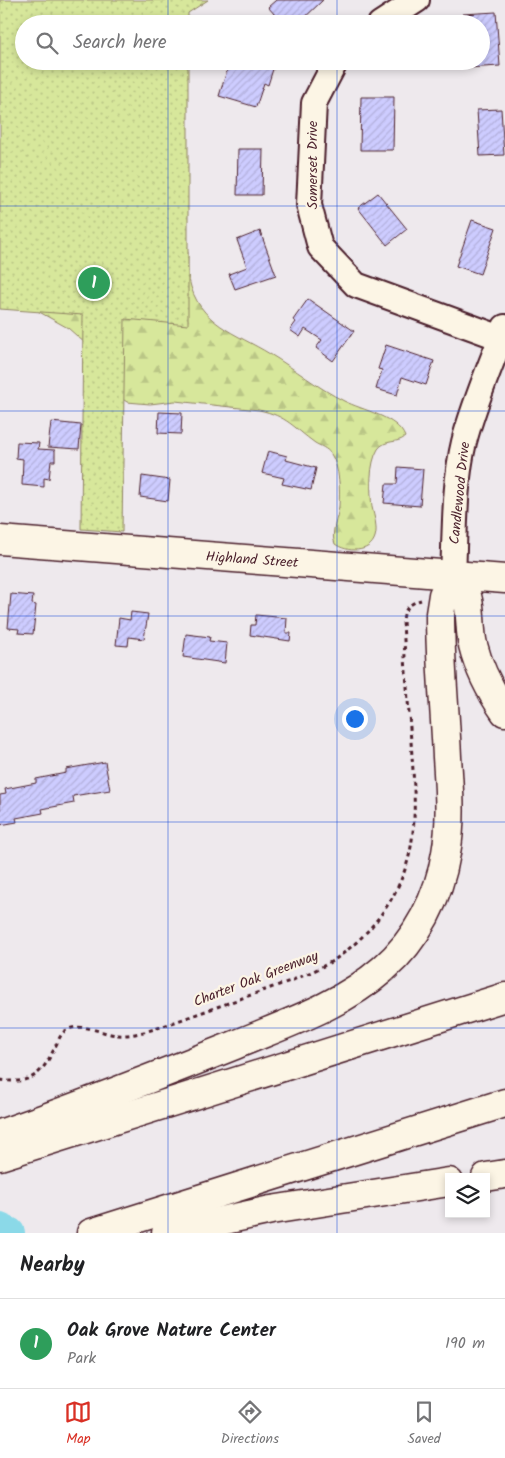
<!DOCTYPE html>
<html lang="en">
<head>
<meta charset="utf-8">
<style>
	:root { --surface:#fff; --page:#f6f6f6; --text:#202124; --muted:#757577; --line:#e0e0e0; --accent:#d93025 }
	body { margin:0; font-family:Kalam,sans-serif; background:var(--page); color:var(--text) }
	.controls { position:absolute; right:15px; bottom:15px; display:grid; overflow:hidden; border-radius:0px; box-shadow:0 2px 8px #0003 }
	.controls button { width:45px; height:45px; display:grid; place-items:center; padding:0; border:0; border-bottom:1px solid var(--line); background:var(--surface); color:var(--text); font:25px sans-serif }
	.you { position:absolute; left:354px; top:718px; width:18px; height:18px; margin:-12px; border:4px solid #fff; border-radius:50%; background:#1a73e8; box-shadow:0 0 0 8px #1a73e833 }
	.badge { display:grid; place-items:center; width:32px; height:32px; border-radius:50%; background:var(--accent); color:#fff; font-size:16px; font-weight:700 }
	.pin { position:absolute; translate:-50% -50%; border:2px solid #fff; box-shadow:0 1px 5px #0006 }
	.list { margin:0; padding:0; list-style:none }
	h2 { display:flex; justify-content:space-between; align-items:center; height:65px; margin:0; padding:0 20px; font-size:21px }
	h2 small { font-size:16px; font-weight:400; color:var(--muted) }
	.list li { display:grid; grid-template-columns:32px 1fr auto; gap:15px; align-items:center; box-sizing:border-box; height:90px; padding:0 20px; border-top:1px solid var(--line) }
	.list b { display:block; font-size:19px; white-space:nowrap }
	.list p { margin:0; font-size:16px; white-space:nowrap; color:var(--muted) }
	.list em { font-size:16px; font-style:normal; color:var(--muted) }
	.icon { flex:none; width:28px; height:28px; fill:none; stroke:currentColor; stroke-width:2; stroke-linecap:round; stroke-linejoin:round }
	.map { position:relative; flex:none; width:505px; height:1233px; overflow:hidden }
	.search { position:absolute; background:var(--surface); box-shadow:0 2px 8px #0003; left:15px; right:15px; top:15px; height:55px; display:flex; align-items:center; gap:12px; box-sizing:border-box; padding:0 18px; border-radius:28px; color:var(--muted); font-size:19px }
	.sheet { height:155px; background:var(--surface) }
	nav { display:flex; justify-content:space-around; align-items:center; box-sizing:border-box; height:70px; border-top:1px solid var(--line); background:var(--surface); font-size:14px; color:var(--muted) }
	nav a { display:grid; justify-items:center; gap:2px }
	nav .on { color:var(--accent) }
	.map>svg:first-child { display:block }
</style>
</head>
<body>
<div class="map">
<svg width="505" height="1233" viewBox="0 0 505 1233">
	<defs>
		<pattern id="forest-firs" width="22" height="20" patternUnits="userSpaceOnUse" patternTransform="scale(1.25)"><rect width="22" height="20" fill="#d7e79b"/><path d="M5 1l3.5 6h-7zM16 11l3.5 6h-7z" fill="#bac686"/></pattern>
		<pattern id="park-dots" width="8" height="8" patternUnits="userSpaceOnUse" patternTransform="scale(1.25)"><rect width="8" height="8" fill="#d7e79b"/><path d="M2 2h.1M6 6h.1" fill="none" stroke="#bac686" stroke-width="1.8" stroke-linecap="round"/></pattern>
		<pattern id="building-hatch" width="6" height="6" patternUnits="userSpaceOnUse" patternTransform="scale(1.25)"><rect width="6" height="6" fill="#cdccff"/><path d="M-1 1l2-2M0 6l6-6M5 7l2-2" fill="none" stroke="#b2afdb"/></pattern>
	</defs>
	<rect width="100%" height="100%" fill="#eee9ed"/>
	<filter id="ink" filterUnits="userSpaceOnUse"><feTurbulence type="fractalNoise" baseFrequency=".02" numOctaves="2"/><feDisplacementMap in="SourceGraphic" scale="10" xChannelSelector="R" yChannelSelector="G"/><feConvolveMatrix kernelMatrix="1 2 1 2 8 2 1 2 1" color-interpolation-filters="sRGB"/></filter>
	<g filter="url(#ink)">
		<path fill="url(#forest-firs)" stroke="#908363" d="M0 0 24 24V61L188 252C188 261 187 271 189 279 198 324 236 333 270 354 295 369 318 388 344 401 362 410 398 417 405 437 397 444 385 439 378 449 369 464 370 490 372 507 374 516 378 528 375 537 370 554 346 552 335 544 330 532 338 519 339 506 340 490 340 468 331 454 327 448 320 446 315 443 293 427 287 416 259 410L175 401 150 404 127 402 117 395 86 344 68 328 25 304Z"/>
		<polygon fill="url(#park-dots)" stroke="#908363" points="0,0 208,0 188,13 188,24 24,24 24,61 188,61 188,325 125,319 122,532 81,529 83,315 0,309"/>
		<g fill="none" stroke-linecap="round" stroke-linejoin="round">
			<polyline stroke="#8bd9e8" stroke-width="32" points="0,1229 9,1233"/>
		</g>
		<g fill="url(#building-hatch)" stroke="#4a1f2b">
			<polygon points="276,0 323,0 298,24 283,24 268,7"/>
			<polygon points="496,12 500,66 467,68 467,61 481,61 481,24 464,24 463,14"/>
			<polygon points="230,61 270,61 269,65 274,66 268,85 264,83 256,107 219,96"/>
			<polygon points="361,97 394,97 393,150 360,150"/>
			<polygon points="501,109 504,155 480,156 477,110"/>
			<polygon points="238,149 263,149 262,195 237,195"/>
			<polygon points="378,193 407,229 387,245 358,208"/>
			<polygon points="472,220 496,228 480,274 456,266"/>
			<polygon points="260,231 276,275 235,289 229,274 247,267 237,240"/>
			<polygon points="308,299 354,331 333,361 316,348 322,340 305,329 300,337 290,330 296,322 293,320"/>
			<polygon points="386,345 434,361 426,385 402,377 397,395 376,389 382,370 378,369"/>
			<polygon points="159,412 182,413 181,434 158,433"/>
			<polygon points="51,422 81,425 79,449 48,447"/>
			<polygon points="17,442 39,443 38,449 55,450 55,461 51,461 49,479 44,478 44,487 22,485 23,459 16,458"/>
			<polygon points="268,451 287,456 286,460 316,468 311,490 282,484 284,478 262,473"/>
			<polygon points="398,467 423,469 420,506 384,503 386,484 397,484"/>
			<polygon points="142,476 170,480 168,501 140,497"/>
			<polygon points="11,594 33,596 32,604 36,605 33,634 18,633 19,629 8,628"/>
			<polygon points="131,612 148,614 144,639 129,637 128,646 116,645 119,618 130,620"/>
			<polygon points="256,615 287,618 286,633 291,633 290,641 250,635 251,625 255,625"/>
			<polygon points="186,634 210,637 209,641 227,643 225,663 183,657"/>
			<polygon points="105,762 110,790 73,796 74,803 42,809 43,813 16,818 17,822 0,825 0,795 6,794 5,789 36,783 36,779 66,773 66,769"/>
		</g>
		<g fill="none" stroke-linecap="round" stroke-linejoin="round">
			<g stroke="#4a1f2b" stroke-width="28">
				<g id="minor">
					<polyline points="380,24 417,0"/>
					<polyline points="336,61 314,103 309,205 320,247 356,285 501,338"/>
					<path d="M453 576C455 534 454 483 464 442 474 403 491 365 505 327"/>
				</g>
			</g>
			<g stroke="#4a1f2b" stroke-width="31">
				<polyline id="major" points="0,540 505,579"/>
			</g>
			<g stroke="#4a1f2b" stroke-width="31">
				<g id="highway">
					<path d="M0 1134C79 1107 157 1076 235 1045 285 1024 341 1006 383 969 417 940 439 897 446 853 452 821 449 789 447 757 445 710 440 662 440 614L443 595 453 576C457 581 462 586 465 591 472 606 469 629 473 645 479 669 491 692 505 712"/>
					<polyline points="0,1156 505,997"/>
					<polyline points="486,1177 505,1174"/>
					<polyline points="91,1233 505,1103"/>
					<polyline points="166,1233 271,1210 449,1182"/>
				</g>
			</g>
			<path stroke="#4a1f2b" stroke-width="3" stroke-dasharray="4 4" stroke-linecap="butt" d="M0 1080C35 1085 43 1072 57 1043 60 1037 62 1031 69 1029 83 1023 103 1034 118 1035 131 1036 143 1032 155 1029L293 980C307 974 321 968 334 960 374 933 406 888 412 840 416 812 414 784 412 756 409 711 405 666 403 620 404 609 410 603 421 600"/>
			<use href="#minor" stroke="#fcf5e5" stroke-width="24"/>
			<use href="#major" stroke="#fcf5e5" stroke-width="28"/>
			<use href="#highway" stroke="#fcf5e5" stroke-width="28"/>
		</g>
	</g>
	<path fill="none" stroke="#1d4ed8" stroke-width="1" stroke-opacity="0.55" d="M168 0V24M337 0V24M168 61V1233M337 61V1233M0 206H505M0 411H505M0 616H505M0 822H505M0 1028H505"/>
	<g text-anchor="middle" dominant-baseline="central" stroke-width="4.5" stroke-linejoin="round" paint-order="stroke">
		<g font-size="14" fill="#4a1f2b" stroke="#fcf5e5">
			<text transform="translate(313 165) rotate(-90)">Somerset Drive</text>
			<text transform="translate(460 493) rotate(-84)">Candlewood Drive</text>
			<text transform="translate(252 560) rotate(4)">Highland Street</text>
			<text transform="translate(256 979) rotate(-21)">Charter Oak Greenway</text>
		</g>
	</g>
</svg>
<div class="controls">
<button><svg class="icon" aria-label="layers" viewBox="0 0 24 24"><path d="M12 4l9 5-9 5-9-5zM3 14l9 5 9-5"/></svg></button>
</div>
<div class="you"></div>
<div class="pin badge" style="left:94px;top:283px;background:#2e9e5b">1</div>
<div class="search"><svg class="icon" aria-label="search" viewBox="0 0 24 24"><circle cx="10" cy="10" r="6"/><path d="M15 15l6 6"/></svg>Search here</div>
</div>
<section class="sheet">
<h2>Nearby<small></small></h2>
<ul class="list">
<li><span class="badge" style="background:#2e9e5b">1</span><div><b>Oak Grove Nature Center</b><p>Park</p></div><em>190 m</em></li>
</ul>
</section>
<nav>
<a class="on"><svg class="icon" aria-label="map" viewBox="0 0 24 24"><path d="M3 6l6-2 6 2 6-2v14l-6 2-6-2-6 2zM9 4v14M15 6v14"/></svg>Map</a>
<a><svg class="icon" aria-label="directions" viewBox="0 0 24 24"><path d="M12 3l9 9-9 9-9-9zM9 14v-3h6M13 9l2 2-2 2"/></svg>Directions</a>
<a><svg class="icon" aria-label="saved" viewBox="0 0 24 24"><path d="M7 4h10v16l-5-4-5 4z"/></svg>Saved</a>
</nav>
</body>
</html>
